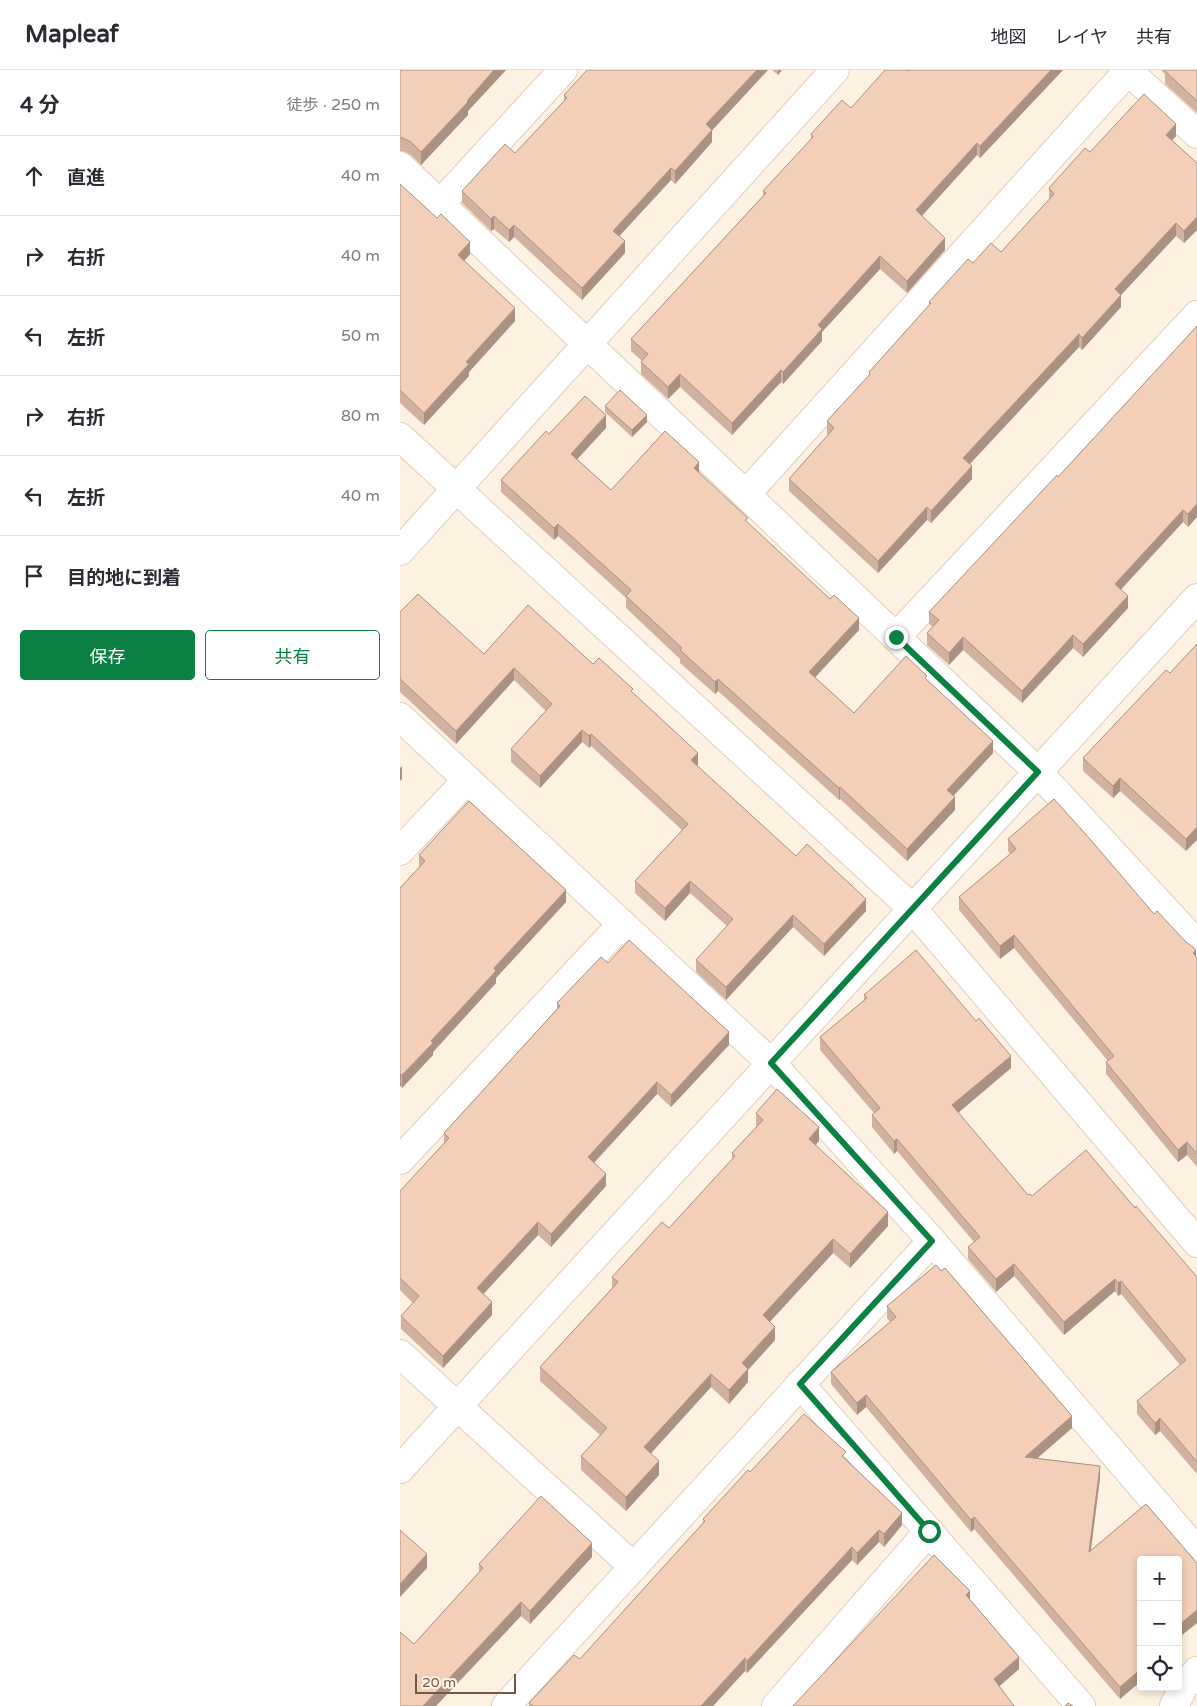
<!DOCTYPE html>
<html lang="ja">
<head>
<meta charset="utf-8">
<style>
	:root { --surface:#fff; --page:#f7f7f7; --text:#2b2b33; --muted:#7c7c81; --line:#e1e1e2; --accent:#0b8043 }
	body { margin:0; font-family:"Varela Round","Noto Sans JP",sans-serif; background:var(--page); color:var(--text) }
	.controls { position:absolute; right:15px; bottom:15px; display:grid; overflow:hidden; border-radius:5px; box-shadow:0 2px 8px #0003 }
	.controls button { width:45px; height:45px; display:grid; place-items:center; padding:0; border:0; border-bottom:1px solid var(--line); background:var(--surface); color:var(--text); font:25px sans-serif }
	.scale { position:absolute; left:15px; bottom:12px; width:101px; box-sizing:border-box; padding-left:5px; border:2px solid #755747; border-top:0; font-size:14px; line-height:18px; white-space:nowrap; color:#755747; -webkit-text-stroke:4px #fff6e8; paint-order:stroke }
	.stop { position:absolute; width:15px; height:15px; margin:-11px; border:4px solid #0b8043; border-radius:50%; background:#fff }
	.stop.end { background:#0b8043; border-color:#fff; box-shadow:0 1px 5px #0008 }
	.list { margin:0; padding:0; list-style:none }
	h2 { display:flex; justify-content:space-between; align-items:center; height:65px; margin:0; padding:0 20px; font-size:21px }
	h2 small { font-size:16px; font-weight:400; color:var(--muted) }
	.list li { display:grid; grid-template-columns:32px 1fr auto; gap:15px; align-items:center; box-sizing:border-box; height:80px; padding:0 20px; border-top:1px solid var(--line) }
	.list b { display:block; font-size:19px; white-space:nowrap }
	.list em { font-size:16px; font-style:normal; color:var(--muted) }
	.actions { display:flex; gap:10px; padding:15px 20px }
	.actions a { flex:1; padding:11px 0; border:1px solid var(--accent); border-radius:5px; text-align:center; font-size:18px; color:var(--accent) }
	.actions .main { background:var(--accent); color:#fff }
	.icon { flex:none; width:28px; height:28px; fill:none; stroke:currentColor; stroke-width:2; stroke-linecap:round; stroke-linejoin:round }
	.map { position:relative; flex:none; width:797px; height:1636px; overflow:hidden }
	header { display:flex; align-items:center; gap:30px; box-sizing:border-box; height:70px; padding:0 25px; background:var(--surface); border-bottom:1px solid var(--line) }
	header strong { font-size:24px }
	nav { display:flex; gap:28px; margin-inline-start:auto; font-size:18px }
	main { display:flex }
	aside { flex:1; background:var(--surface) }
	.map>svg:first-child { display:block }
</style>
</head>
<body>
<header>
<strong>Mapleaf</strong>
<nav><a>地図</a><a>レイヤ</a><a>共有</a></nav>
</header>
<main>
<aside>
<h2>4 分<small>徒歩 · 250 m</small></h2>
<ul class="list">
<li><svg class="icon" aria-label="ahead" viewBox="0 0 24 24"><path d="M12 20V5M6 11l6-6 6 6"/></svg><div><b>直進</b></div><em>40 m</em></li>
<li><svg class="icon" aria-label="right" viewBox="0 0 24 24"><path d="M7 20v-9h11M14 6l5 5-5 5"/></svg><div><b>右折</b></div><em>40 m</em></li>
<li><svg class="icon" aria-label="left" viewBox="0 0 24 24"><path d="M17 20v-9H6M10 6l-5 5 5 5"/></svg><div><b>左折</b></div><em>50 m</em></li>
<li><svg class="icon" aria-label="right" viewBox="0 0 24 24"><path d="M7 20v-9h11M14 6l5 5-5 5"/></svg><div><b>右折</b></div><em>80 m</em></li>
<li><svg class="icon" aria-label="left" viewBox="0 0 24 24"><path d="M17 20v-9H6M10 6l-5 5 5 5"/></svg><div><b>左折</b></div><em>40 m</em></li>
<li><svg class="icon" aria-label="arrive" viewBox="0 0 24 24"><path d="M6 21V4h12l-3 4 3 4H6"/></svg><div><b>目的地に到着</b></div></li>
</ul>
<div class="actions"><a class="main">保存</a><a>共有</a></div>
</aside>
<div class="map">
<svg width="797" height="1636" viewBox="0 0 797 1636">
	<rect width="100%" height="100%" fill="#fdf2e1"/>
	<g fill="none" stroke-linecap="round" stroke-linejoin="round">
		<g stroke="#e2cebd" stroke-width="30">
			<g id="minor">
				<polyline points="727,0 797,64"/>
				<polyline points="0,96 638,702 797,874"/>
				<polyline points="40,134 163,0"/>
				<polyline points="0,367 513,839 797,1173"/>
				<polyline points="346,424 728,1"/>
				<polyline points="0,481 435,0"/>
				<polyline points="496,567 797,245"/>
				<polyline points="0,647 371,993 532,1171 797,1481"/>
				<polyline points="0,781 67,710"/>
				<polyline points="0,1090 222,854"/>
				<polyline points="0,1284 234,1497"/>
				<polyline points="400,1314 681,1636"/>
				<polyline points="0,1399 797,528"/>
				<polyline points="106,1636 532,1171"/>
				<polyline points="376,1636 529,1461"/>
				<polyline points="774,1636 783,1618 797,1601"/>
			</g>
		</g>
		<use href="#minor" stroke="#fff" stroke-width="28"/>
	</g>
	<g fill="#d2b29e">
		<polygon points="0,0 106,0 68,41 68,45 21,95 11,85 3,81 0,81"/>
		<polygon points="368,0 312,60 312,72 275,114 271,110 219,166 225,183 182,230 114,167 109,172 94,159 91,161 62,133 62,121 115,83 164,31 164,25"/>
		<polygon points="372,0 382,0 378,5"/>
		<polygon points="663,0 580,88 577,85 522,146 545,180 507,223 480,199 422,262 422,271 383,314 381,312 332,365 280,317 268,329 241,304 241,292 242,291 231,281 231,269 363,126 363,121 411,70 411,64 508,1"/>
		<polygon points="761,0 797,0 797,43 765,14 765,4"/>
		<polygon points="776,66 772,70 797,93 797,160 784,173 776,166 721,225 721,237 682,280 679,277 570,394 572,409 531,453 527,450 478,503 389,421 389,409 428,365 427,364 427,351 469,306 469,302 529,236 529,232 573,193 601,182 649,130 649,118 690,82"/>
		<polygon points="0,105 0,114 70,184 64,191 115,251 69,302 69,306 24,355 0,333"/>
		<polygon points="797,256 797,447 788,457 783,452 721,519 728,538 683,587 673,578 622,633 563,580 549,595 527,575 527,563 533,557 529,554 529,542 658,407"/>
		<polygon points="205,336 247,352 232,367 205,342"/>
		<polygon points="206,358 177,389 211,420 299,402 348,453 459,560 415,607 454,643 527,610 593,683 553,726 555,740 507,791 440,729 439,730 318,621 315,624 280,593 280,589 226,538 226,528 158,466 154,470 101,422 101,410 149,364"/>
		<polygon points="0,542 84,584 193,594 233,623 298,695 297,696 396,786 466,841 424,886 393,857 326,930 296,902 296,890 327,856 290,823 265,851 235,823 235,811 282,760 191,676 189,678 182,672 140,718 111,692 111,679 146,641 114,610 56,674 0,622"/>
		<polygon points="797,574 786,781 720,721 713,728 683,701 683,688 770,603"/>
		<polygon points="608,769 754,844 797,888 797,1097 787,1085 778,1092 706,1004 706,992 708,991 614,878 600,889 559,840 559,827 610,784 608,781"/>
		<polygon points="19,785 166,832 96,908 96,913 33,982 33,985 2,1018 1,1016 0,818 19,798"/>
		<polygon points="208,893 329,975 271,1037 257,1024 194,1093 206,1116 151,1177 138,1165 83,1224 92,1245 43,1298 1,1259 1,1246 13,1233 0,1220 0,1121 44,1073 44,1063 157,939 157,933"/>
		<polygon points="464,925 611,998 558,1043 628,1125 632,1126 735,1138 797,1207 797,1404 760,1361 755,1365 737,1344 737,1331 780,1295 721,1224 718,1226 715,1221 664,1265 614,1206 596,1222 568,1189 568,1177 574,1172 497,1081 494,1084 472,1057 472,1045 474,1043 420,980 420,967 464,930"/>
		<polygon points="356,1043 419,1071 416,1075 488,1156 450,1198 433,1183 370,1252 375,1270 348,1300 348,1312 329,1334 311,1317 250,1384 259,1405 226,1441 181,1400 181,1386 200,1365 140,1311 140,1297 212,1218 212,1207 269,1158 332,1090 332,1083 356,1057"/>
		<polygon points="536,1195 541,1201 545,1198 672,1346 672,1358 637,1388 700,1396 700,1408 691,1480 746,1434 797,1493 797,1553 778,1568 778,1490 741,1490 741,1611 720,1629 574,1459 571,1462 466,1337 457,1345 431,1314 431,1302 490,1252 487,1248 487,1236"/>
		<polygon points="446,1388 502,1455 484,1477 479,1472 457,1495 452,1490 347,1603 345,1601 313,1636 129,1636 129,1633 180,1589 303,1453 303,1449 350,1402"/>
		<polygon points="192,1487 130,1554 121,1546 14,1574 79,1502 79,1494"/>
	</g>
	<g fill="#ab9181">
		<polygon points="94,0 106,0 68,41 68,45 21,95 21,82"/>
		<polygon points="357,0 368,0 306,67 306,54"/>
		<polygon points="378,0 382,0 378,5"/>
		<polygon points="651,0 663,0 580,88 580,76"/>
		<polygon points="776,54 776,66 766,77 766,65"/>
		<polygon points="312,60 312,72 275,114 275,101"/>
		<polygon points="577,73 577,85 516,152 516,140"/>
		<polygon points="271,98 271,110 213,173 213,161"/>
		<polygon points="94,146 94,159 91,161 91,149"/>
		<polygon points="797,147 797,160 784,173 784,161"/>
		<polygon points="776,153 776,166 721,225 721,237 682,280 682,268 715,219"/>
		<polygon points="114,155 114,167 109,172 109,160"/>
		<polygon points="545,168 545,180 507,223 507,211"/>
		<polygon points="225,171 225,183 182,230 182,218"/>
		<polygon points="70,172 70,184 58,198 58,185"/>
		<polygon points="480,186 480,199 422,262 422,271 383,314 383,302 418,255"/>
		<polygon points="115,238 115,251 69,302 69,306 24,355 24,343 66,292"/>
		<polygon points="679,264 679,277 563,401 563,388"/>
		<polygon points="381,300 381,312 332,365 332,353"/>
		<polygon points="280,304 280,317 268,329 268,317"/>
		<polygon points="206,345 206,358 171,396 171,384"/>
		<polygon points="247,345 247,352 232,367 232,360"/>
		<polygon points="299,392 299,404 294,398"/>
		<polygon points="572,396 572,409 531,453 531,441"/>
		<polygon points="797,434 797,447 788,457 788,444"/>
		<polygon points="527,437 527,450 478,503 478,491"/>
		<polygon points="783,440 783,452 715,526 715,514"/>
		<polygon points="158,454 158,466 154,470 154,458"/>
		<polygon points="728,526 728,538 683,587 683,574"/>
		<polygon points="459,548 459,560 409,614 409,602"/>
		<polygon points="673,565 673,578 622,633 622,621"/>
		<polygon points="563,567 563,580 549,595 549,583"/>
		<polygon points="114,598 114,610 56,674 56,661"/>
		<polygon points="318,609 318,621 315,624 315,612"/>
		<polygon points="182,660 182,672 140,718 140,706"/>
		<polygon points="191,664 191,676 189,678 189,666"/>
		<polygon points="593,671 593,683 547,733 547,720"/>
		<polygon points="298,683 298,695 291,702 291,690"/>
		<polygon points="2,696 2,709 0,711 0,698"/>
		<polygon points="720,708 720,721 713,728 713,716"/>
		<polygon points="440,717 440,729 439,730 439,718"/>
		<polygon points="555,727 555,740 507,791 507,779"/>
		<polygon points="797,757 797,770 786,781 786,769"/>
		<polygon points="290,811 290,823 265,851 265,838"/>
		<polygon points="166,820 166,832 96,908 96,913 33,982 33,985 2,1018 2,1005 94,898"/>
		<polygon points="466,829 466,841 424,886 424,874"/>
		<polygon points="393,845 393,857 326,930 326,917"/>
		<polygon points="614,865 614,878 600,889 600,876"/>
		<polygon points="796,880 796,893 793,883"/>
		<polygon points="329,962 329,975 271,1037 271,1025"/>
		<polygon points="611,986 611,998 552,1048 552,1035"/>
		<polygon points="0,1004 1,1004 1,1016 0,1017"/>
		<polygon points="257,1012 257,1024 188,1099 188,1087"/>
		<polygon points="419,1057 419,1071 409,1082 409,1069"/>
		<polygon points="497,1069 497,1081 494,1084 494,1071"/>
		<polygon points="787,1072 787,1085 778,1092 778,1080"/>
		<polygon points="206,1104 206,1116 151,1177 151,1164"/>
		<polygon points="488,1142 488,1156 450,1198 450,1184"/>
		<polygon points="138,1152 138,1165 77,1231 77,1218"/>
		<polygon points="433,1169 433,1183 363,1259 363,1245"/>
		<polygon points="614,1194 614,1206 596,1222 596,1209"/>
		<polygon points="715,1209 715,1221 664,1265 664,1252"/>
		<polygon points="721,1211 721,1224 718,1226 718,1213"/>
		<polygon points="92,1232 92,1245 43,1298 43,1286"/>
		<polygon points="375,1257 375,1270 348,1300 348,1312 329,1334 329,1320 342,1293"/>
		<polygon points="311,1304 311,1317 244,1391 244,1377"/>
		<polygon points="466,1325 466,1337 457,1345 457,1333"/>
		<polygon points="672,1346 672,1358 625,1399 625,1387"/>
		<polygon points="760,1348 760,1361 755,1365 755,1353"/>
		<polygon points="259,1391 259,1405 226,1441 226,1427"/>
		<polygon points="700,1396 700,1408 689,1494 689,1482"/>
		<polygon points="502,1443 502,1455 484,1477 484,1464"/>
		<polygon points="574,1447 574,1459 571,1462 571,1450"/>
		<polygon points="479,1460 479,1472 457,1495 457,1483"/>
		<polygon points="192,1473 192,1487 130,1554 130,1541"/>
		<polygon points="452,1477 452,1490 347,1603 347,1591"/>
		<polygon points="27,1484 27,1498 0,1527 0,1514"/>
		<polygon points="570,1521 570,1533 566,1525"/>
		<polygon points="121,1532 121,1546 36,1636 23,1636"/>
		<polygon points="797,1540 797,1553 778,1568 778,1556"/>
		<polygon points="619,1587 619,1599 594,1621 594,1609"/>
		<polygon points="345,1588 345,1601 313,1636 301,1636"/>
		<polygon points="741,1599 741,1611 720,1629 720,1617"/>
	</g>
	<g fill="#f4cfb8" stroke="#ab9181">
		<polygon points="0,0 94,0 67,31 68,32 21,82 11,72 3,68 0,68"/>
		<polygon points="187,0 357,0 306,54 312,60 275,101 271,98 213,161 225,171 182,218 114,155 109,160 94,146 91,149 62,121 105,74 115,83 167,28 164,25"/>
		<polygon points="485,0 507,0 508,1 509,0 651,0 580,76 577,73 516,140 545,168 507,211 480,186 418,255 422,259 383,302 381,300 332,353 280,304 268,317 241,292 248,284 231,269 366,123 363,121 413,67 411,64 442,30 451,38"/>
		<polygon points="766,0 797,0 797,31 765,1"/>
		<polygon points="744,24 776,54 766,65 797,93 797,147 784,161 776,153 715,219 721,225 682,268 679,264 563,388 572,396 531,441 527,437 478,491 389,409 434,358 427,351 470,304 469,302 531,233 529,232 568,189 573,193 591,173 601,182 654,124 649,118 685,78 690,82"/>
		<polygon points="0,114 37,148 41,144 70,172 58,185 115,238 66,292 69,294 24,343 0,320"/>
		<polygon points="797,256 797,434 788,444 783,440 715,514 728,526 683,574 673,565 622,621 563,567 549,583 527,563 539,550 529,542 657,405 658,407"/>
		<polygon points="220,320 247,345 232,360 205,336"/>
		<polygon points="185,326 206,345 171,384 211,420 265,361 299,392 294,398 348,448 345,450 430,529 434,525 459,548 409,602 454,643 506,586 527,606 525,608 593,671 547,720 555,727 507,779 440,717 439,718 318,609 315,612 280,580 282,578 226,526 231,520 158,454 154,458 101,410 146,361 149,364"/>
		<polygon points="18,524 84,584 128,535 193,594 199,588 233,619 231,621 298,683 291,690 396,786 407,774 466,829 424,874 393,845 326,917 296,890 333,849 290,811 265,838 235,811 288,754 191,664 189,666 182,660 140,706 111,679 152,634 114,598 56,661 0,609 0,542"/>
		<polygon points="797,574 797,757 786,769 720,708 713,716 683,688 766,600 770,603"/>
		<polygon points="654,729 690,769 754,844 757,841 786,872 793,877 796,880 793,883 797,888 797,1084 787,1072 778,1080 706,992 714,986 614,865 600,876 559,827 616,779 608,769"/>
		<polygon points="69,731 166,820 94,898 96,901 31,971 33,973 2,1005 1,1004 0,1004 0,818 25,791 19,785"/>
		<polygon points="229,870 329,962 271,1025 257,1012 188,1087 206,1104 151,1164 138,1152 77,1218 92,1232 43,1286 1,1246 19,1226 0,1208 0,1121 49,1068 44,1063 160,936 157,933 201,887 208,893"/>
		<polygon points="516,880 576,951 579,948 611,986 552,1035 628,1125 630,1124 632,1126 686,1080 735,1138 736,1136 797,1207 797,1392 760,1348 755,1353 737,1331 786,1290 721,1211 718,1213 715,1209 664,1252 614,1194 596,1209 568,1177 580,1167 497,1069 494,1071 472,1045 480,1038 420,967 467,928 464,925"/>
		<polygon points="377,1019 419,1057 409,1069 488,1142 450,1184 433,1169 363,1245 375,1257 342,1293 348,1299 329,1320 311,1304 244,1377 259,1391 226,1427 181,1386 207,1358 140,1297 218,1212 212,1207 262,1152 269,1158 335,1086 332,1083 363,1050 356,1043"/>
		<polygon points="536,1195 541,1201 545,1198 672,1346 625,1387 700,1396 689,1482 746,1434 797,1493 797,1540 778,1556 778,1490 741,1490 741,1599 720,1617 574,1447 571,1450 466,1325 457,1333 431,1302 496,1247 487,1236"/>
		<polygon points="404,1344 446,1382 442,1386 502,1443 484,1464 479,1460 457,1483 452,1477 347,1591 345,1588 301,1636 133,1636 129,1633 174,1585 180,1589 305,1451 303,1449 348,1400 350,1402"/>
		<polygon points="141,1426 192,1473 130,1541 121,1532 23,1636 0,1636 0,1562 14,1574 83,1498 79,1494"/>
		<polygon points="0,1460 27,1484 0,1514"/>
		<polygon points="534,1485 570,1521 566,1525 619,1587 594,1609 614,1636 393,1636"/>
		<polygon points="668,1633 673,1636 665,1636"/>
	</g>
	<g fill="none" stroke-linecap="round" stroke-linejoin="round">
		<polyline stroke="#0b8043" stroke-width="6" points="496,567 638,702 371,993 532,1171 400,1314 529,1461"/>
	</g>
</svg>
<div class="controls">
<button>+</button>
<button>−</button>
<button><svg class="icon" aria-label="locate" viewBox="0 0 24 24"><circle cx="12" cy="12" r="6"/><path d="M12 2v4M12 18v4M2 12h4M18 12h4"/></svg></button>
</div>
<div class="scale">20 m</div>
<div class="stop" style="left:529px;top:1461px"></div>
<div class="stop end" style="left:496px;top:567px"></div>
</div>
</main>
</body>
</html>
